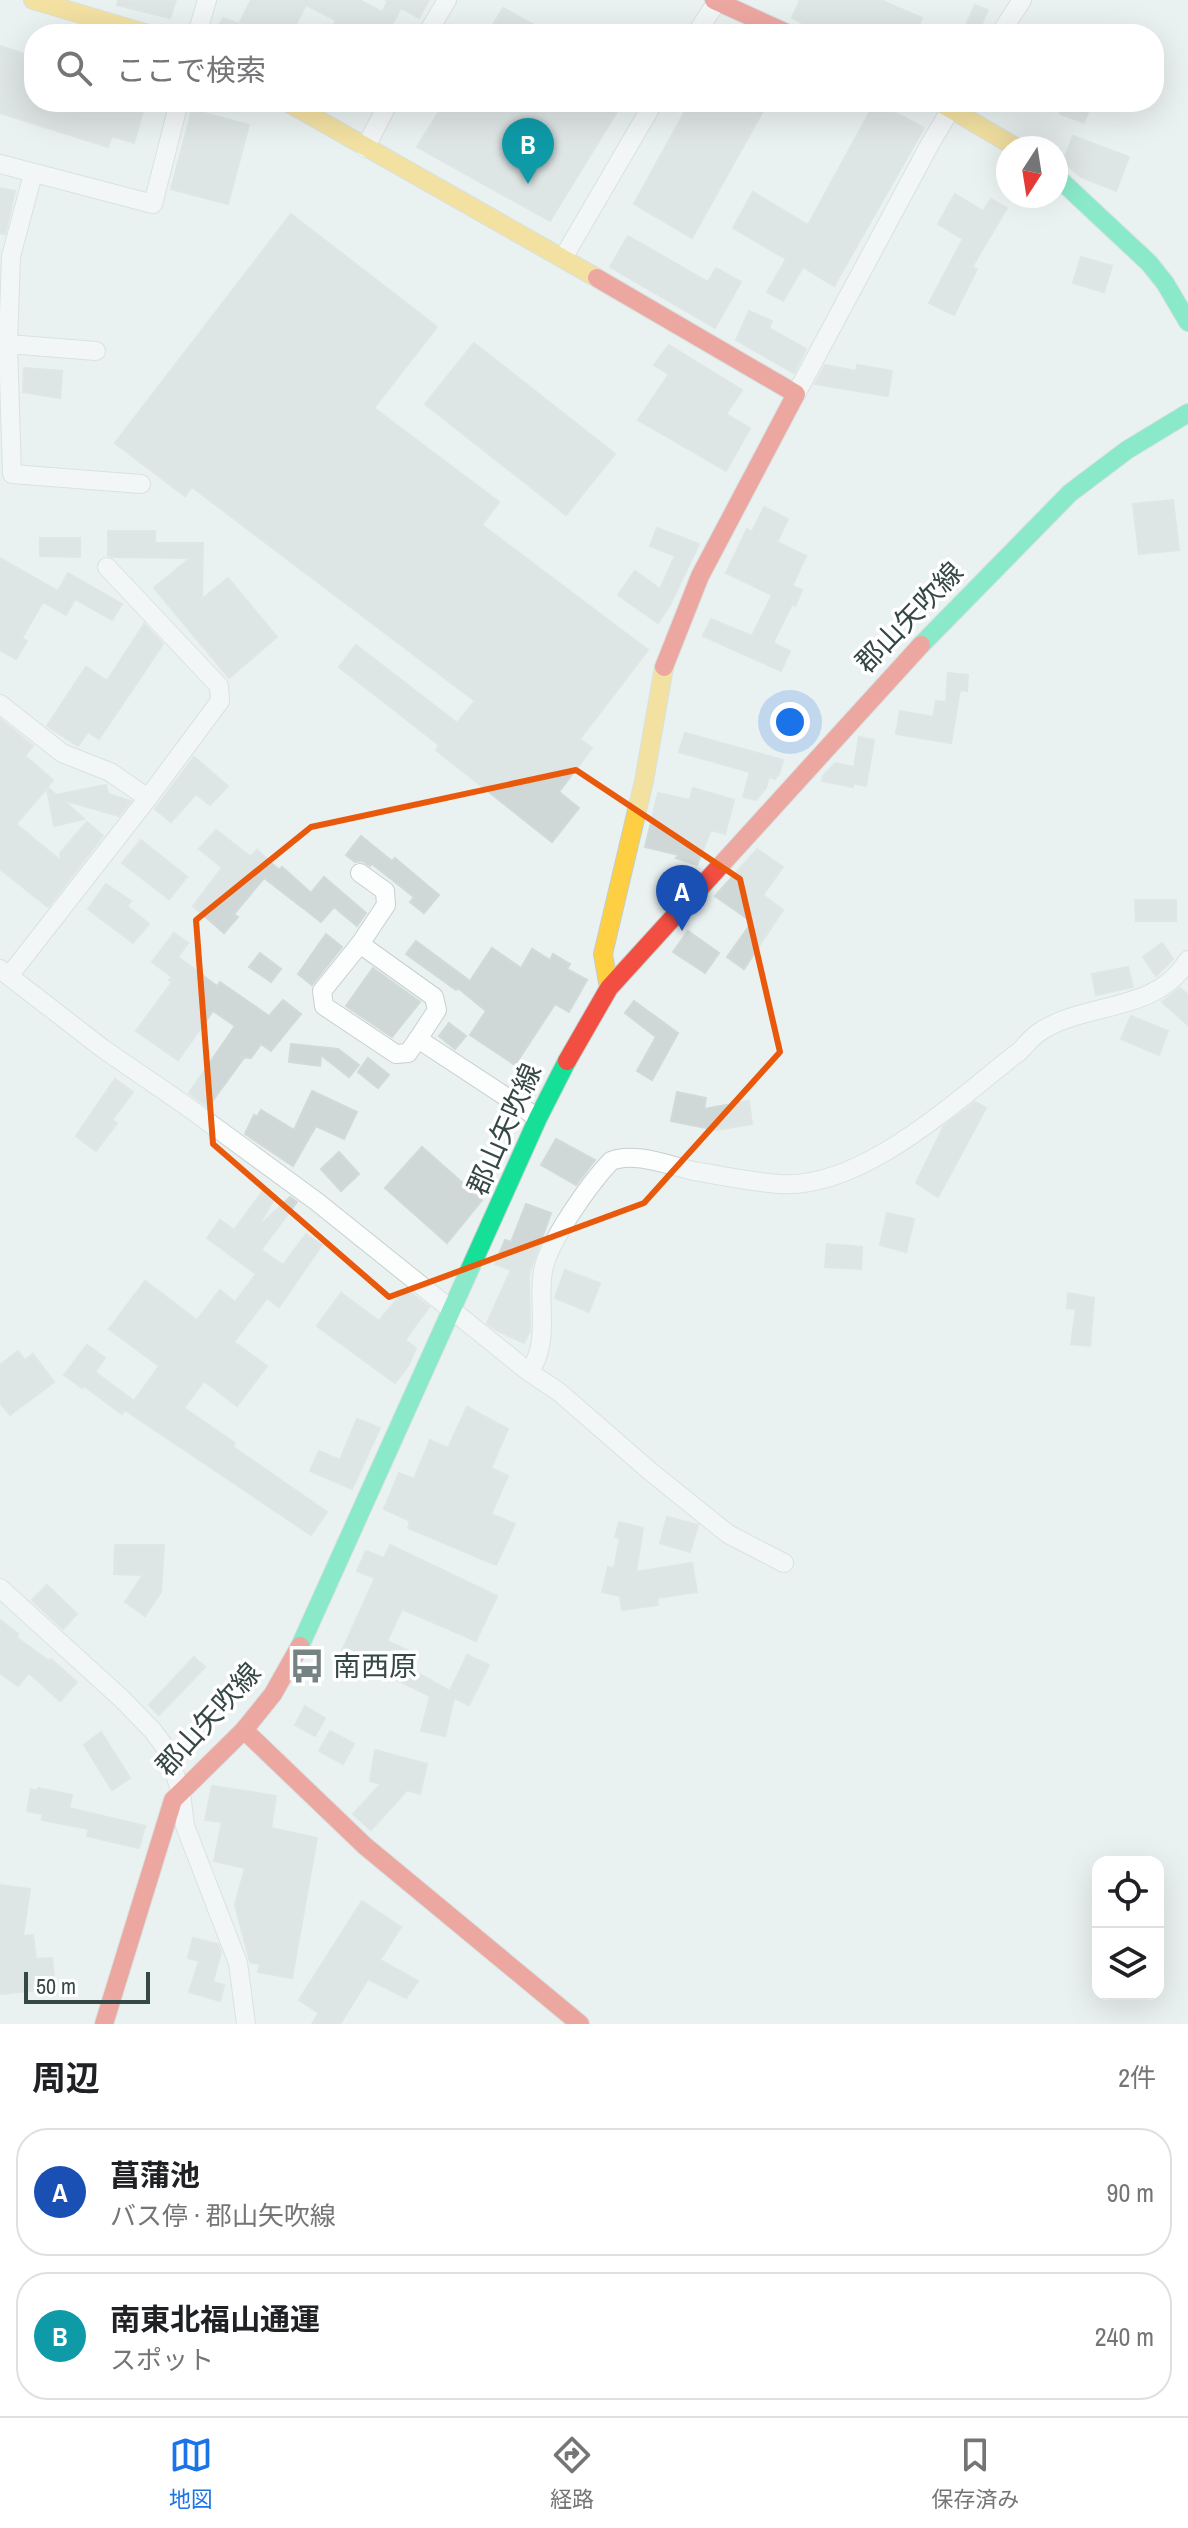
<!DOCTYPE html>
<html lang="ja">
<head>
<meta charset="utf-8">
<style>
	:root { --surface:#fff; --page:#f2f2f2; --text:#202124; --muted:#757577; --line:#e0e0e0; --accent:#1a73e8 }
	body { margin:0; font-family:"Archivo Narrow","Noto Sans JP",sans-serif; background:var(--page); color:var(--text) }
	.controls { position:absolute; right:24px; bottom:24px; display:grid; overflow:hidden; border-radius:16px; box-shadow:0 8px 32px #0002 }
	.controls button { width:72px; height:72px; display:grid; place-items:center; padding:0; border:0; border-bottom:2px solid var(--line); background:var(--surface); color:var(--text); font:40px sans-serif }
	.compass { position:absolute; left:996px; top:136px; width:72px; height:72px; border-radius:50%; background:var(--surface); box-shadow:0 8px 32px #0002; rotate:192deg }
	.scale { position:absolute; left:24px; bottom:20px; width:126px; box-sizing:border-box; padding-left:8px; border:4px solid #364846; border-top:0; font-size:22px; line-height:28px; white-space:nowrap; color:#364846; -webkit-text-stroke:6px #fff; paint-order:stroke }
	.you { position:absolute; left:790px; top:722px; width:28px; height:28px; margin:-20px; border:6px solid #fff; border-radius:50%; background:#1a73e8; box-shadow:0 0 0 12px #1a73e833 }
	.badge { display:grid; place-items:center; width:52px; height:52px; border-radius:50%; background:var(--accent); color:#fff; font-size:26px; font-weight:700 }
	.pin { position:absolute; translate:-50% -66px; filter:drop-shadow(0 2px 4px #0008) }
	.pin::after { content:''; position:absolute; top:42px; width:28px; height:24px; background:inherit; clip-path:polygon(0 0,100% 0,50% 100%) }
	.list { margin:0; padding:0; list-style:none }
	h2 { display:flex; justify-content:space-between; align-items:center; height:104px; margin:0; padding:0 32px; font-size:34px }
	h2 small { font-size:26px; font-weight:400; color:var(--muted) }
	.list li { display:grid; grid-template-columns:52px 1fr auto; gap:24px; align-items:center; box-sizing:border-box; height:128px; margin:0 16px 16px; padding:0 16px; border:2px solid var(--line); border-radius:32px }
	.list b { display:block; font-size:30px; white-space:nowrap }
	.list p { margin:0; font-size:26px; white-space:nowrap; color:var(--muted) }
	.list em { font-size:26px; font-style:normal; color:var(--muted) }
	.icon { flex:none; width:44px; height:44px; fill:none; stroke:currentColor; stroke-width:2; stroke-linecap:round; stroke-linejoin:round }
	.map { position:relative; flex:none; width:1188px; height:2024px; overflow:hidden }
	.search { position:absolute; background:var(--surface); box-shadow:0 8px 32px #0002; left:24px; right:24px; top:24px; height:88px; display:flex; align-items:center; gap:20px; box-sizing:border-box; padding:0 28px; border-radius:32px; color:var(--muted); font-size:30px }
	.sheet { height:392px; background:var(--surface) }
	nav { display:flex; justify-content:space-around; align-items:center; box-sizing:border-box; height:112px; border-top:2px solid var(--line); background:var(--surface); font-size:22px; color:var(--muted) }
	nav a { display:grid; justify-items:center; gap:4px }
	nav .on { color:var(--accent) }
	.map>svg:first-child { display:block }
</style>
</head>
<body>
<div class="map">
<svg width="1188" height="2024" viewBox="0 0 1188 2024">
	<rect width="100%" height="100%" fill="#eaf1f1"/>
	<g fill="#d0d8d7" stroke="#d0dad9" stroke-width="2">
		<polygon points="118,0 176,0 170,18 117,5"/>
		<polygon points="251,0 359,0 382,12 388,1 385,0 429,0 419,18 401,8 387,34 329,34 336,20 306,5 295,26 292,24 286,34 214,34 223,18 239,24"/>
		<polygon points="800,0 881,0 922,18 915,34 850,34 822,22 818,31 792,18"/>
		<polygon points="975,5 988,10 977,34 962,34"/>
		<polygon points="503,8 550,34 487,34"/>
		<polygon points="0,46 34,57 34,102 127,102 144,107 134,143 112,136 108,147 0,113"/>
		<polygon points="445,102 623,102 550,221 417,147"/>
		<polygon points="690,102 768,102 692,238 634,204"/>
		<polygon points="875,102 924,128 834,286 803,267 783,301 767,292 786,259 733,228 753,192 808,225"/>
		<polygon points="1065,102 1092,102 1084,123 1060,114"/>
		<polygon points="192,110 249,125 228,204 171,189"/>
		<polygon points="1073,136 1129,157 1116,191 1081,177 1063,162"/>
		<polygon points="0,188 15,191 5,234 0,233"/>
		<polygon points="955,194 983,211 991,199 1007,208 972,267 977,269 954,315 929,303 963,239 938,224"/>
		<polygon points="291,214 437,327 374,408 499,502 482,525 648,650 580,739 592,748 559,792 579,808 552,842 436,750 439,745 339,667 356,645 457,723 475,701 192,487 185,496 115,443"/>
		<polygon points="628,236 708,282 716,268 741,282 715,328 610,267"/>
		<polygon points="1081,257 1112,266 1104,292 1073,283"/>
		<polygon points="749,311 772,321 769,328 806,349 794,373 736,340"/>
		<polygon points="474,343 615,454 566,515 425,404"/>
		<polygon points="669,345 742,390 726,414 750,428 726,471 638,420 669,374 654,365"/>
		<polygon points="825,365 856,371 857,365 892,371 888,396 815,384"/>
		<polygon points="24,368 62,371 60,398 23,392"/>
		<polygon points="1173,500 1179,550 1139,554 1133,504"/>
		<polygon points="764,507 788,519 777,542 806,556 792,586 802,590 795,606 792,604 773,643 790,651 781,671 703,636 711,619 752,636 772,595 726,573 747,529 752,532"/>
		<polygon points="657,528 699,544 670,605 658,623 618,595 635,571 660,589 675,556 650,546"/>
		<polygon points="108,531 155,531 155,543 203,543 202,599 228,578 277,637 229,678 154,588 190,558 114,557 108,555"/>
		<polygon points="40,538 80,538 80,557 40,556"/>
		<polygon points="0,558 58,591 68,573 122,604 112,620 75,599 66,615 43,602 22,638 27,641 16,659 0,650"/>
		<polygon points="144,624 163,644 99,739 88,732 78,746 47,726 86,667 107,681"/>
		<polygon points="948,673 968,675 967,691 960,690 951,743 896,734 900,711 933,717 936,701 946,702"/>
		<polygon points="0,719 33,746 25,756 53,780 47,787 56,795 106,785 108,794 131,801 119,816 63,800 84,819 54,826 47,788 16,824 61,861 60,853 87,822 103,836 48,907 0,869"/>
		<polygon points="685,733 783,760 779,774 775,779 769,777 766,788 756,800 743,797 750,772 679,752"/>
		<polygon points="859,737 874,740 866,786 854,783 853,787 822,781 823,776 835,763 854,767"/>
		<polygon points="194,757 228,786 210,805 196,794 171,822 155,809"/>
		<polygon points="693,788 734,800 725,834 711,830 697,865 676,858 679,855 645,847 658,793 690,800"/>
		<polygon points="216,830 251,857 257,850 279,870 282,867 311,893 324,877 366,913 357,926 334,907 321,922 264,878 234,914 238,917 224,933 193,906 221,869 224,869 199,849"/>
		<polygon points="361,836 392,861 395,858 439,895 424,913 410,902 414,897 372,864 370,866 362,861 355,862 346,855"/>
		<polygon points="141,840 187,877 169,899 122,863"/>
		<polygon points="757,849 783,867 763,895 783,910 744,969 727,957 752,922 715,896"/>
		<polygon points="106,884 131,901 127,906 149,924 133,943 88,909"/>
		<polygon points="1135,900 1176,900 1176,921 1136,921"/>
		<polygon points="688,931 719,953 705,973 673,952"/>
		<polygon points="174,933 188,943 178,957 217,986 220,982 269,1016 283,1000 301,1014 271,1051 261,1044 251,1058 239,1057 243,1059 208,1107 189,1093 235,1026 213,1011 178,1060 136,1031 172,982 169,980 172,977 152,962"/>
		<polygon points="326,934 342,947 312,985 298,974"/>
		<polygon points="416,941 470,981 492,948 521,968 532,949 550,960 553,954 570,964 567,969 587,980 569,1012 555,1004 515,1065 470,1035 486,1011 458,988 456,990 406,954"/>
		<polygon points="1162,943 1173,959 1156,976 1143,957"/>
		<polygon points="260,953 281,969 271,982 249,967"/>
		<polygon points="1128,967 1133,987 1096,995 1092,974"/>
		<polygon points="373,968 420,1002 392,1037 346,1006"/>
		<polygon points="1180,988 1188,995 1188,1025 1162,1002"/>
		<polygon points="634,1001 678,1033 652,1080 637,1071 656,1037 625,1013"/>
		<polygon points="1131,1016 1168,1031 1159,1055 1121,1039"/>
		<polygon points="449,1023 466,1036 455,1049 439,1036"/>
		<polygon points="291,1044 338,1049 359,1065 349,1077 321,1055 320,1066 289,1062"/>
		<polygon points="368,1058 389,1075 378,1088 358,1072"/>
		<polygon points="115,1079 133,1092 112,1120 117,1123 96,1151 76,1136"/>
		<polygon points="312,1091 357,1112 344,1139 316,1126 293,1166 245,1134 254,1115 257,1117 261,1110 294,1130"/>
		<polygon points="677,1092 706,1098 704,1109 749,1101 752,1124 716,1130 671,1121"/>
		<polygon points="975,1102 986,1108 938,1197 916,1183 944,1126"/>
		<polygon points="556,1139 595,1160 576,1185 541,1165"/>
		<polygon points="422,1147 482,1200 447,1243 385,1188"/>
		<polygon points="339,1152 359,1174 341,1191 321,1169"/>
		<polygon points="265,1188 276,1196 257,1228 290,1197 297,1202 261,1250 283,1265 306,1234 322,1245 279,1307 267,1298 234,1342 267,1366 237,1406 204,1381 184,1408 235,1443 233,1447 327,1512 311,1535 125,1410 122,1414 84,1386 82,1388 64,1375 87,1345 105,1358 95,1372 134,1401 159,1366 109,1329 145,1281 197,1320 220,1290 235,1302 256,1274 207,1238 220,1220 234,1230"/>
		<polygon points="526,1204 551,1213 529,1274 530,1331 524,1343 496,1330 487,1323 511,1270 495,1264 505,1240 511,1242"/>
		<polygon points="887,1213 914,1219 906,1252 880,1245"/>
		<polygon points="827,1244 862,1247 861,1269 825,1267"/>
		<polygon points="565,1270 600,1283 589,1312 555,1298"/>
		<polygon points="406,1289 429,1307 405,1340 416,1348 408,1366 395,1383 317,1326 341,1293 379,1321"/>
		<polygon points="1068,1293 1094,1298 1090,1346 1071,1344 1076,1309 1067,1308"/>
		<polygon points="18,1351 25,1360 33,1354 54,1382 10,1415 0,1403 0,1365"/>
		<polygon points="467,1407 508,1429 491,1468 508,1476 491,1514 515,1524 496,1565 408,1528 410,1521 384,1509 399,1473 414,1479 430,1440 448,1448"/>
		<polygon points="357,1419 380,1428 352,1489 310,1471 319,1451 340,1460"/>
		<polygon points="667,1517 698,1525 690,1552 660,1543"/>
		<polygon points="619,1522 643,1528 636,1572 692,1563 697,1592 657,1598 658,1605 622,1610 620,1596 602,1592 608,1567 614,1568 620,1538 615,1537"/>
		<polygon points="115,1545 164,1545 161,1592 145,1616 125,1602 143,1575 114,1574"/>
		<polygon points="390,1545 497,1596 476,1641 402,1609 387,1641 414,1653 407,1667 450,1691 467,1655 489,1665 469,1705 454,1698 445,1736 421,1731 430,1696 341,1653 375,1578 357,1571 366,1551 384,1558"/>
		<polygon points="47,1585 77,1614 63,1629 32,1600"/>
		<polygon points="0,1620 18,1634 16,1637 49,1661 51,1659 77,1682 60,1701 29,1673 18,1686 0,1673"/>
		<polygon points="194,1657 205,1667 159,1715 149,1705"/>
		<polygon points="305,1706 325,1718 315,1736 295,1725"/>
		<polygon points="330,1731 354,1744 343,1764 319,1751"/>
		<polygon points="101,1732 130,1778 112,1790 84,1745"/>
		<polygon points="375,1750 427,1764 420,1794 407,1790 371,1830 353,1814 381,1784 370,1781"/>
		<polygon points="212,1786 276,1796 271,1828 317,1838 292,1978 258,1972 260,1964 250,1962 235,1905 245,1868 214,1861 222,1822 205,1820"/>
		<polygon points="38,1788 72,1795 69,1808 145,1826 139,1848 87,1836 89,1829 42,1820 43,1814 27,1811 31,1789 37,1791"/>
		<polygon points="0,1885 30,1889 23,1936 33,1935 36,1959 52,1958 55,1988 0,1994"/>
		<polygon points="362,1901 401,1927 380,1960 418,1981 406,1998 368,1979 340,2024 312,2024 319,2013 299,2000"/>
		<polygon points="193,1938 218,1944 221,1952 213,1982 224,1985 220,2001 189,1992 199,1961 188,1958"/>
	</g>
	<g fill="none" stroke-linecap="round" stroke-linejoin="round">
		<g stroke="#c7cfcf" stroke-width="20">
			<g id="street">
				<polyline points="197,34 207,0"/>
				<polyline points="427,34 447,0"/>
				<polyline points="696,34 718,0"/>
				<polyline points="1000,34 1022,0"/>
				<polyline points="365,148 389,102"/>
				<polyline points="0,164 153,204 179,102"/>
				<polyline points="33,174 11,256 8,344 12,474 141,484"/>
				<polyline points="563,258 654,102"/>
				<polyline points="8,344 96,351"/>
				<polyline points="796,394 930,144 955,102"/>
				<polyline points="0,704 62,753 110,772 148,798"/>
				<polyline points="360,873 385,891 386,905 360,944 322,991 324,1006 396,1054 408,1053 418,1039"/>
				<polyline points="360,944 434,997 437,1010 418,1039 538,1118"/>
				<polyline points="0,969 102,1048 185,1105 316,1201 529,1372 559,1392 651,1472 728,1534 784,1563"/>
				<polyline points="9,976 148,798 220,701 219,686 107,567"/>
				<path d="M529 1372C551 1342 537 1305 543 1271 548 1242 590 1183 611 1161 634 1151 670 1166 694 1171 722 1176 751 1182 779 1184 863 1190 956 1100 1020 1051 1026 1045 1031 1038 1038 1033 1084 1001 1156 1014 1188 960"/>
				<polyline points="0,1588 122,1699 153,1731 167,1750 181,1793 185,1826 238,1963 246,2024"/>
			</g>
		</g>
		<g stroke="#c0cfcf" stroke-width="20">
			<g id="fast">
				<polyline points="1056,176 1149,263 1165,283 1188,322"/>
				<polyline points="921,645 1070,493 1127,450 1188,413"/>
				<polyline points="300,1646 538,1118 567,1061"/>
			</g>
		</g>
		<g stroke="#c0cfcf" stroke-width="20">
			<g id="slow">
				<polyline points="33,0 148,34"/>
				<polyline points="287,102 597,278"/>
				<polyline points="939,102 1017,148"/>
				<polyline points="609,988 603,954 644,781 664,667"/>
			</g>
		</g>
		<g stroke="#c0cfcf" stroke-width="20">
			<g id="jam">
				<polyline points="714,0 789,34"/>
				<polyline points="597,278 796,394 700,576 664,667"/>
				<polyline points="567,1061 609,988 921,645"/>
				<polyline points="244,1730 365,1846 580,2024"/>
				<polyline points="104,2024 173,1800 244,1730 273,1694 300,1646"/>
			</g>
		</g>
		<use href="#street" stroke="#fcfdfd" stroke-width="18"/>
		<use href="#fast" stroke="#16e098" stroke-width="18"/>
		<use href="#slow" stroke="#ffcf43" stroke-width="18"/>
		<use href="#jam" stroke="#f24e42" stroke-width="18"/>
	</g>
	<path d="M0 0H1188V2024H0ZM576 770 740 879 780 1052 644 1203 389 1297 213 1144 196 920 311 827Z" fill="#eaf1f1" fill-opacity=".55" fill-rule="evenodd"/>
	<path fill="none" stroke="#e8590c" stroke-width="6" stroke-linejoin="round" d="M576 770 740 879 780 1052 644 1203 389 1297 213 1144 196 920 311 827Z"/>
	<defs>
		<g id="bus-bare" transform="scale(2.76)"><path d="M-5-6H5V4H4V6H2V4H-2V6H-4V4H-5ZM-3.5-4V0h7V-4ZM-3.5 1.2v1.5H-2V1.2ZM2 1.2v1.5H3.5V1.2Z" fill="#758382" stroke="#fff" stroke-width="2.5" paint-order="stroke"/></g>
	</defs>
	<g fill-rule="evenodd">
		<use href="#bus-bare" x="307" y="1666"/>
	</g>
	<g text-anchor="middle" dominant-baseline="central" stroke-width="7" stroke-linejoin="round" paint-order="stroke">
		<g font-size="28" fill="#364846" stroke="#fff">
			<text transform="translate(909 617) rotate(-46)">郡山矢吹線</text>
			<text transform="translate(504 1129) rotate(-66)">郡山矢吹線</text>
			<text transform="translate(208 1719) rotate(-48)">郡山矢吹線</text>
		</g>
		<g font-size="28" fill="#364846" stroke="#fff" text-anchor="start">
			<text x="333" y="1666">南西原</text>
		</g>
	</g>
</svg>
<div class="controls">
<button><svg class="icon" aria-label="locate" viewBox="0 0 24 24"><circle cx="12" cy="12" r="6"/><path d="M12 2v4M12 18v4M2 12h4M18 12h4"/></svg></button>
<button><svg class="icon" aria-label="layers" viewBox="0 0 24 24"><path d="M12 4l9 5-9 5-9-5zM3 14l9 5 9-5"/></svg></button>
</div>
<svg class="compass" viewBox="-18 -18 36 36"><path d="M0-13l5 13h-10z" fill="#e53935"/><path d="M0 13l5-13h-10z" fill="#757577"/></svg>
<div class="scale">50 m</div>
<div class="you"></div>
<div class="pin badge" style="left:682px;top:931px;background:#1a4fb4">A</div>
<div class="pin badge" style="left:528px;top:184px;background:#0f9aa8">B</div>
<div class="search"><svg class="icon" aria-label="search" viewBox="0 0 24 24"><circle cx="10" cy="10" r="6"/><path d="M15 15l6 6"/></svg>ここで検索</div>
</div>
<section class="sheet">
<h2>周辺<small>2件</small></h2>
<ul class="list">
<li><span class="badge" style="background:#1a4fb4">A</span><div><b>菖蒲池</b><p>バス停 · 郡山矢吹線</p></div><em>90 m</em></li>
<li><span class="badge" style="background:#0f9aa8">B</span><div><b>南東北福山通運</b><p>スポット</p></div><em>240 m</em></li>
</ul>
</section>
<nav>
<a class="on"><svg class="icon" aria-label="map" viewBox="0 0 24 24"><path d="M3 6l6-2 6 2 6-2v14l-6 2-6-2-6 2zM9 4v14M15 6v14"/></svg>地図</a>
<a><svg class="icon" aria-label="directions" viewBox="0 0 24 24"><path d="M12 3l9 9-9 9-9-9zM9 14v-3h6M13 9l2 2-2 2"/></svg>経路</a>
<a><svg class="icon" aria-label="saved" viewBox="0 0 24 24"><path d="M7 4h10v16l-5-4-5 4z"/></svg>保存済み</a>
</nav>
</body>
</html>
